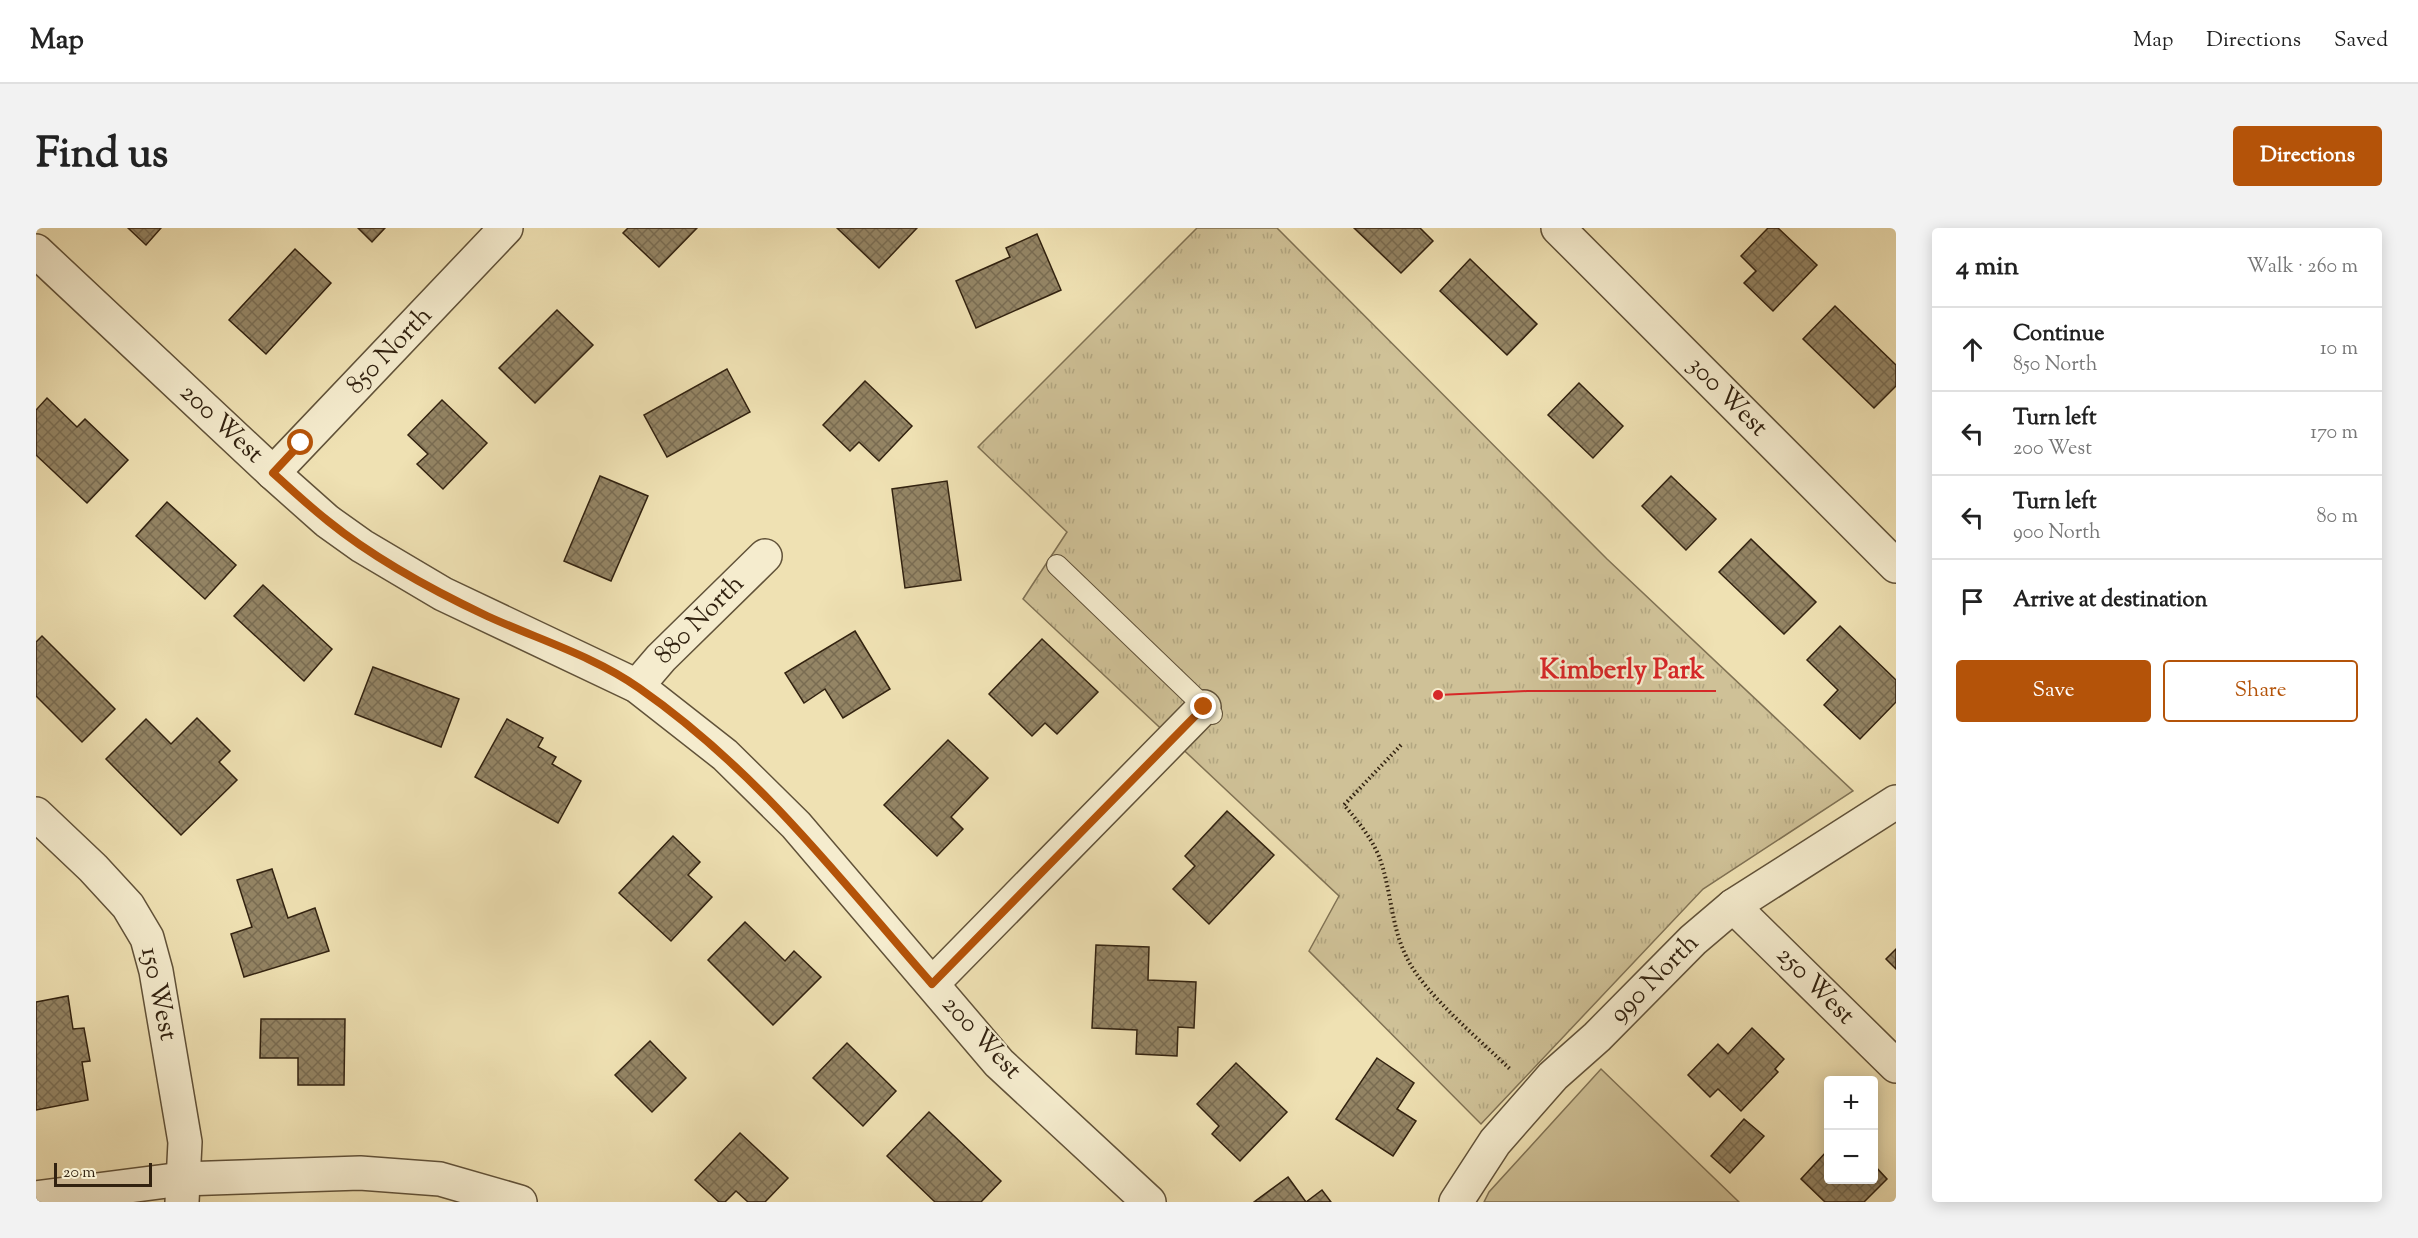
<!DOCTYPE html>
<html lang="en">
<head>
<meta charset="utf-8">
<style>
	:root { --surface:#fff; --page:#f2f2f2; --text:#222; --muted:#767676; --line:#e0e0e0; --accent:#b45309 }
	body { margin:0; font-family:"Sorts Mill Goudy",serif; background:var(--page); color:var(--text) }
	.controls { position:absolute; right:18px; bottom:18px; display:grid; overflow:hidden; border-radius:6px; box-shadow:0 3px 15px #0003 }
	.controls button { width:54px; height:54px; display:grid; place-items:center; padding:0; border:0; border-bottom:2px solid var(--line); background:var(--surface); color:var(--text); font:30px sans-serif }
	.scale { position:absolute; left:18px; bottom:15px; width:98px; box-sizing:border-box; padding-left:6px; border:3px solid #322210; border-top:0; font-size:16px; line-height:21px; white-space:nowrap; color:#322210; -webkit-text-stroke:4px #f5ecce; paint-order:stroke }
	.stop { position:absolute; width:18px; height:18px; margin:-14px; border:4px solid #b45309; border-radius:50%; background:#fff }
	.stop.end { background:#b45309; border-color:#fff; box-shadow:0 2px 6px #0008 }
	.list { margin:0; padding:0; list-style:none }
	h2 { display:flex; justify-content:space-between; align-items:center; height:78px; margin:0; padding:0 24px; font-size:26px }
	h2 small { font-size:20px; font-weight:400; color:var(--muted) }
	.list li { display:grid; grid-template-columns:39px 1fr auto; gap:18px; align-items:center; box-sizing:border-box; height:84px; padding:0 24px; border-top:2px solid var(--line) }
	.list b { display:block; font-size:22px; white-space:nowrap }
	.list p { margin:0; font-size:20px; white-space:nowrap; color:var(--muted) }
	.list em { font-size:20px; font-style:normal; color:var(--muted) }
	.actions { display:flex; gap:12px; padding:18px 24px }
	.actions a { flex:1; padding:14px 0; border:2px solid var(--accent); border-radius:6px; text-align:center; font-size:21px; color:var(--accent) }
	.actions .main { background:var(--accent); color:#fff }
	.icon { flex:none; width:33px; height:33px; fill:none; stroke:currentColor; stroke-width:2; stroke-linecap:round; stroke-linejoin:round }
	.map { position:relative; flex:none; width:1860px; height:974px; overflow:hidden; border-radius:6px }
	header { display:flex; align-items:center; gap:36px; box-sizing:border-box; height:84px; padding:0 30px; background:var(--surface); border-bottom:2px solid var(--line) }
	header strong { font-size:28px }
	nav { display:flex; gap:33px; margin-inline-start:auto; font-size:21px }
	.intro { display:flex; align-items:center; justify-content:space-between; box-sizing:border-box; height:144px; padding:0 36px }
	h1 { margin:0; font-size:42px }
	.button { padding:15px 27px; border-radius:6px; background:var(--accent); color:#fff; font-size:21px; font-weight:700 }
	main { display:flex; gap:36px; padding:0 36px }
	aside { flex:1; background:var(--surface); border-radius:6px; box-shadow:0 3px 15px #0003 }
	.map>svg:first-child { display:block }
</style>
</head>
<body>
<header>
<strong>Map</strong>
<nav><a>Map</a><a>Directions</a><a>Saved</a></nav>
</header>
<div class="intro"><h1>Find us</h1><a class="button">Directions</a></div>
<main>
<div class="map">
<svg width="1860" height="974" viewBox="0 0 1860 974">
	<defs>
		<pattern id="park-tufts" width="24" height="20" patternUnits="userSpaceOnUse" patternTransform="scale(1.5)"><rect width="24" height="20" fill="#cfc197"/><path d="M3 7l-1-3M5 7V3M7 7l1-3M15 17l-1-3M17 17v-4M19 17l1-3" fill="none" stroke="#b2a681"/></pattern>
		<pattern id="building-cross-hatch" width="8" height="8" patternUnits="userSpaceOnUse" patternTransform="scale(1.5)"><rect width="8" height="8" fill="#948565"/><path d="M0 0l8 8M0 8l8-8" fill="none" stroke="#796c52"/></pattern>
	</defs>
	<rect width="100%" height="100%" fill="#efe1b3"/>
	<filter id="stains"><feTurbulence type="fractalNoise" baseFrequency=".00333" numOctaves="4"/><feColorMatrix values="0 0 0 0 .2 0 0 0 0 .09 0 0 0 0 .02 0 0 0 .5 -.17"/></filter>
	<radialGradient id="worn" r=".72"><stop offset=".6" stop-color="#630" stop-opacity="0"/><stop offset="1" stop-color="#630" stop-opacity=".3"/></radialGradient>
	<polygon fill="#cfc197" stroke="#807254" stroke-width="1.5" points="1565,841 1703,974 1448,974 1453,964"/>
	<polygon fill="url(#park-tufts)" stroke="#807254" stroke-width="1.5" points="1161,0 1241,0 1571,331 1817,563 1667,661 1445,896 1273,723 1303,668 987,371 1031,304 942,219"/>
	<g fill="url(#building-cross-hatch)" stroke="#322210" stroke-width="1.5">
		<polygon points="92,0 125,0 110,17"/>
		<polygon points="322,0 349,0 336,14"/>
		<polygon points="592,0 661,0 623,39 587,5"/>
		<polygon points="801,0 881,0 843,40"/>
		<polygon points="1318,0 1384,0 1397,13 1365,45"/>
		<polygon points="1732,0 1742,0 1781,37 1737,83 1708,55 1720,43 1705,28"/>
		<polygon points="1001,6 1025,62 940,100 920,53 974,29 970,20"/>
		<polygon points="259,21 295,55 230,126 193,92"/>
		<polygon points="1434,31 1501,96 1471,127 1404,63"/>
		<polygon points="1799,78 1860,137 1860,158 1838,180 1767,111"/>
		<polygon points="521,82 557,117 499,175 463,140"/>
		<polygon points="691,141 714,184 631,229 608,187"/>
		<polygon points="829,153 876,198 843,233 823,214 814,223 787,197"/>
		<polygon points="1543,155 1587,198 1557,230 1512,187"/>
		<polygon points="11,170 41,199 49,191 92,232 51,275 0,227 0,182"/>
		<polygon points="406,172 451,215 407,261 381,236 392,226 372,207"/>
		<polygon points="564,248 612,268 575,353 528,333"/>
		<polygon points="1635,248 1680,291 1650,322 1606,278"/>
		<polygon points="911,253 925,352 869,360 856,261"/>
		<polygon points="131,274 200,337 169,371 100,308"/>
		<polygon points="1715,311 1780,374 1748,406 1683,344"/>
		<polygon points="227,357 296,421 268,453 198,388"/>
		<polygon points="1804,398 1860,452 1860,474 1824,511 1788,477 1802,462 1771,432"/>
		<polygon points="819,403 854,461 807,490 789,461 768,475 749,445"/>
		<polygon points="6,408 79,481 46,514 0,468 0,414"/>
		<polygon points="1006,411 1062,464 1021,506 1009,495 996,508 953,466"/>
		<polygon points="337,439 423,471 405,519 319,486"/>
		<polygon points="161,490 194,523 183,534 201,552 145,607 70,531 110,491 135,516"/>
		<polygon points="471,491 507,510 502,519 520,529 516,536 545,553 522,595 439,549"/>
		<polygon points="912,512 952,550 915,589 927,601 901,628 848,577"/>
		<polygon points="1191,583 1238,627 1173,696 1137,661 1159,638 1149,628"/>
		<polygon points="637,608 664,634 652,647 676,669 635,713 583,665"/>
		<polygon points="236,641 252,690 279,680 293,723 208,749 195,706 216,699 201,652"/>
		<polygon points="709,694 749,733 758,723 785,749 737,797 672,732"/>
		<polygon points="1060,717 1113,719 1112,752 1160,754 1158,800 1142,799 1141,828 1100,826 1101,802 1056,800"/>
		<polygon points="1860,721 1860,741 1850,731"/>
		<polygon points="32,768 37,801 48,800 54,833 46,834 52,872 0,882 0,774"/>
		<polygon points="225,791 309,791 308,857 262,857 262,830 224,830"/>
		<polygon points="1716,800 1748,831 1739,841 1742,844 1705,883 1682,861 1674,869 1652,847 1682,816 1692,826"/>
		<polygon points="614,813 650,850 616,884 579,847"/>
		<polygon points="811,815 860,863 827,898 777,850"/>
		<polygon points="1341,830 1378,855 1361,881 1380,893 1357,928 1300,891"/>
		<polygon points="1200,835 1251,884 1204,933 1176,906 1183,898 1161,876"/>
		<polygon points="893,884 965,953 945,974 899,974 851,928"/>
		<polygon points="1708,891 1728,908 1694,945 1675,928"/>
		<polygon points="704,905 752,950 729,974 712,974 700,963 689,974 683,974 659,952"/>
		<polygon points="1792,922 1792,952 1838,952 1838,937 1851,951 1828,974 1789,974 1765,951"/>
		<polygon points="1252,949 1270,974 1286,962 1295,974 1218,974"/>
	</g>
	<g fill="none" stroke-linecap="round" stroke-linejoin="round">
		<g stroke="#615239" stroke-width="22">
			<polyline id="service" points="1021,337 1176,486"/>
		</g>
		<g stroke="#615239" stroke-width="36">
			<g id="minor">
				<polyline points="1522,0 1860,338"/>
				<polyline points="0,23 237,245 291,293 326,318 407,366 601,458 689,527 760,597 963,835 1113,974"/>
				<polyline points="237,245 470,0"/>
				<polyline points="601,458 625,430 729,328"/>
				<polyline points="0,586 57,640 92,678 111,710 120,743 149,914 146,974"/>
				<polyline points="1697,678 1860,838"/>
				<polyline points="896,756 1168,479"/>
				<polyline points="1420,974 1459,914 1517,848 1561,809 1657,712 1697,678 1860,574"/>
			</g>
		</g>
		<g stroke="#615239" stroke-width="36">
			<polyline id="tertiary" points="0,970 146,951 324,945 404,951 484,974"/>
		</g>
		<path stroke="#322210" stroke-width="4" stroke-dasharray="1.5 3" stroke-linecap="butt" d="M1365 517 1308 577C1321 592 1334 608 1342 626 1356 660 1354 699 1372 732 1389 766 1446 814 1475 842"/>
		<use href="#service" stroke="#f5ecce" stroke-width="20"/>
		<use href="#minor" stroke="#f5ecce" stroke-width="33"/>
		<use href="#tertiary" stroke="#f5ecce" stroke-width="33"/>
	</g>
	<g fill="none" stroke-linecap="round" stroke-linejoin="round">
		<path stroke="#b45309" stroke-width="8" d="M265 215 237 245C255 261 273 278 292 293 340 332 396 362 451 388 501 411 558 428 603 460 722 543 801 648 896 756L1168 479"/>
	</g>
	<g text-anchor="middle" dominant-baseline="central" stroke-width="4.5" stroke-linejoin="round" paint-order="stroke">
		<g font-size="26" fill="#322210" stroke="#f5ecce">
			<text transform="translate(354 123) rotate(-46)">850 North</text>
			<text transform="translate(1691 169) rotate(45)">300 West</text>
			<text transform="translate(185 196) rotate(43)">200 West</text>
			<text transform="translate(664 392) rotate(-45)">880 North</text>
			<text transform="translate(1619 751) rotate(-45)">990 North</text>
			<text transform="translate(1779 758) rotate(45)">250 West</text>
			<text transform="translate(122 766) rotate(78)">150 West</text>
			<text transform="translate(945 810) rotate(47)">200 West</text>
		</g>
	</g>
	<path fill="none" stroke="#d62828" stroke-width="2" d="M1402 467L1491 463H1680"/>
	<circle fill="#d62828" stroke="#f5ecce" stroke-width="2" cx="1402" cy="467" r="6"/>
	<g font-size="27" text-anchor="middle" font-weight="bold" fill="#d62828" stroke="#f5ecce" stroke-width="4.5" stroke-linejoin="round" paint-order="stroke">
		<text x="1586" y="450">Kimberly Park</text>
	</g>
	<rect width="100%" height="100%" filter="url(#stains)"/>
	<rect width="100%" height="100%" fill="url(#worn)"/>
</svg>
<div class="controls">
<button>+</button>
<button>−</button>
</div>
<div class="scale">20 m</div>
<div class="stop" style="left:265px;top:215px"></div>
<div class="stop end" style="left:1168px;top:479px"></div>
</div>
<aside>
<h2>4 min<small>Walk · 260 m</small></h2>
<ul class="list">
<li><svg class="icon" aria-label="ahead" viewBox="0 0 24 24"><path d="M12 20V5M6 11l6-6 6 6"/></svg><div><b>Continue</b><p>850 North</p></div><em>10 m</em></li>
<li><svg class="icon" aria-label="left" viewBox="0 0 24 24"><path d="M17 20v-9H6M10 6l-5 5 5 5"/></svg><div><b>Turn left</b><p>200 West</p></div><em>170 m</em></li>
<li><svg class="icon" aria-label="left" viewBox="0 0 24 24"><path d="M17 20v-9H6M10 6l-5 5 5 5"/></svg><div><b>Turn left</b><p>900 North</p></div><em>80 m</em></li>
<li><svg class="icon" aria-label="arrive" viewBox="0 0 24 24"><path d="M6 21V4h12l-3 4 3 4H6"/></svg><div><b>Arrive at destination</b></div></li>
</ul>
<div class="actions"><a class="main">Save</a><a>Share</a></div>
</aside>
</main>
</body>
</html>
